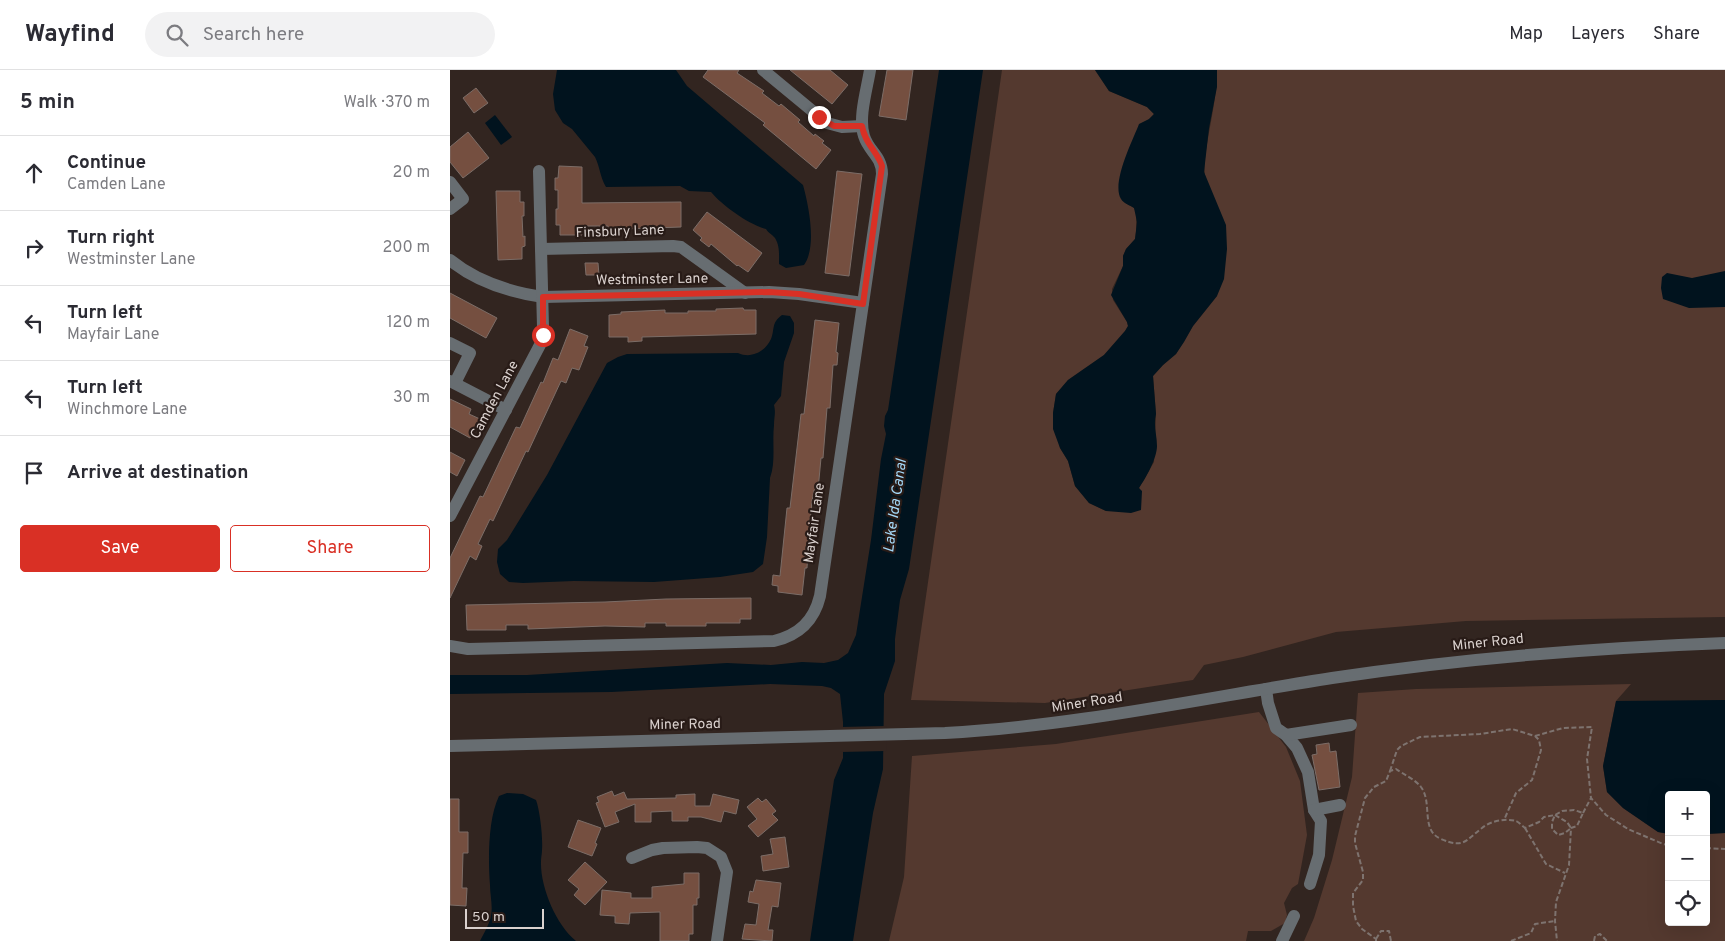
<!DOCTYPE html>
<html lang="en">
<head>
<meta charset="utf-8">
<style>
	:root { --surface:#fff; --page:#f2f2f3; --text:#2b2b33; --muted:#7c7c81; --line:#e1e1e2; --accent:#d93025 }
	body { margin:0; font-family:Overpass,sans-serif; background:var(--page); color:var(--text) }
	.controls { position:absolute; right:15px; bottom:15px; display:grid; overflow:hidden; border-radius:5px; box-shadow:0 5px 20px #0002 }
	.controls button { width:45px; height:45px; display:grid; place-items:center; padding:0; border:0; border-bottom:1px solid var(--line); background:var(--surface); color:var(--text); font:25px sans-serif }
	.scale { position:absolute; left:15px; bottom:12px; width:79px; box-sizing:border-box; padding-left:5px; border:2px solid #dad1ce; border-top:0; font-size:14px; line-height:18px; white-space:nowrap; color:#dad1ce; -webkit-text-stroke:4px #281b17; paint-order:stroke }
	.stop { position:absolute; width:15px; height:15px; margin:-11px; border:4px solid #d93025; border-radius:50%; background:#fff }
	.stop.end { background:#d93025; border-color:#fff; box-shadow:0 1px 5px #0008 }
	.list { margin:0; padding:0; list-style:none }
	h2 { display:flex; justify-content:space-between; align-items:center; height:65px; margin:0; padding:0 20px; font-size:21px }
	h2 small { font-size:16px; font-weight:400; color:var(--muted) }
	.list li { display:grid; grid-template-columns:32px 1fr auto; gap:15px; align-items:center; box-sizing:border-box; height:75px; padding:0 20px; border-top:1px solid var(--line) }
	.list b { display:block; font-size:19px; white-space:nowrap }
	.list p { margin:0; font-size:16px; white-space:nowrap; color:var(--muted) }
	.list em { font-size:16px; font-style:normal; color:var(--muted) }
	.actions { display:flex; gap:10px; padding:15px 20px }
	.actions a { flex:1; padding:11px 0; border:1px solid var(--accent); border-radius:5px; text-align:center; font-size:18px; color:var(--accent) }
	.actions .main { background:var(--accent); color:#fff }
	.icon { flex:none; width:28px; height:28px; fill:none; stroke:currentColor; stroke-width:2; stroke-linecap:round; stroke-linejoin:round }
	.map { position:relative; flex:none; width:1275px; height:871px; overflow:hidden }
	header { display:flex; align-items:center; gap:30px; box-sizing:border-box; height:70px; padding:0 25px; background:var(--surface); border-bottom:1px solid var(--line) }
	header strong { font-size:24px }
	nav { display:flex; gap:28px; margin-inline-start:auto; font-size:18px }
	.search { width:350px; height:45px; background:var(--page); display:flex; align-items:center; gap:12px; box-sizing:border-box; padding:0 18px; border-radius:28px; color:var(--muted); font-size:19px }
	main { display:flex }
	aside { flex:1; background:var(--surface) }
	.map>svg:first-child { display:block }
</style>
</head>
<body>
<header>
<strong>Wayfind</strong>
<div class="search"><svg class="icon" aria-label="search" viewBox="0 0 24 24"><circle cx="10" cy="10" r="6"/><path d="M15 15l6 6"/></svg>Search here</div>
<nav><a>Map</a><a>Layers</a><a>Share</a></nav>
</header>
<main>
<aside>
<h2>5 min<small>Walk · 370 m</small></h2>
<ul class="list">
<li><svg class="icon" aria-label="ahead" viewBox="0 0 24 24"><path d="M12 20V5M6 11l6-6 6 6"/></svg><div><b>Continue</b><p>Camden Lane</p></div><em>20 m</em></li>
<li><svg class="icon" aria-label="right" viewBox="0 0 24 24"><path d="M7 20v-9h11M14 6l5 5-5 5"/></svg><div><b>Turn right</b><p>Westminster Lane</p></div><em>200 m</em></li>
<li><svg class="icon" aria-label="left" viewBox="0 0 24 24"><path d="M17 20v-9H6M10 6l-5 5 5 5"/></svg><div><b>Turn left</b><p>Mayfair Lane</p></div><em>120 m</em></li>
<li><svg class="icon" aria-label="left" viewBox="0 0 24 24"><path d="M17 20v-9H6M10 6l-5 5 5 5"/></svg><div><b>Turn left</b><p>Winchmore Lane</p></div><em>30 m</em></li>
<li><svg class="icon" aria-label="arrive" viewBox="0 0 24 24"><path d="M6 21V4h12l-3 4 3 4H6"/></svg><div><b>Arrive at destination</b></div></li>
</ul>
<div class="actions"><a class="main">Save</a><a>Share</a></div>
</aside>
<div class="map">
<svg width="1275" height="871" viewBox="0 0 1275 871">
	<rect width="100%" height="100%" fill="#322520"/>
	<g fill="#54392f">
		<path d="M552 0H645L659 21 697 37 704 44 699 49 674 132 684 138 686 142V162L685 169 676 179 673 186V196L662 219 663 230 677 252 678 256 675 261 654 285 618 310 606 324 603 343 610 378 618 391 625 416 639 433 656 441 690 420 689 418 704 392 706 344 703 306 713 295 726 284 743 256 767 226 756 110C753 98 755 87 757 74 761 49 767 25 767 0H1275V547L1016 551 886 562 793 587 754 595 743 610 595 633 461 630Z"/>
		<polygon points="1181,614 1166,631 1153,696 1157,722 1173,738 1208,762 1219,764 1219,852 1256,852 1256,764 1275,763 1275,871 854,871 864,848 882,790 902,707 908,623 966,619"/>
		<polygon points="809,642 836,677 850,711 857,765 848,814 842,818 834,833 837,845 835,853 821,861 798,861 796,871 439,871 454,807 462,686 606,674"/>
	</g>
	<g fill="#01131e">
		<path d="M107 0H226L237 16 353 115C359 137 367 177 354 195L336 198 329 194C329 185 330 176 325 168 322 164 318 163 316 159 298 154 273 136 261 122L239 121 230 116 156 117C150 107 150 97 145 87L122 59 113 53 105 40 103 24Z"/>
		<polygon points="489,0 533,0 459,499 450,530 445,569 445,591 434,624 433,699 423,743 403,871 360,871 384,710 393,688 393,652 390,624 381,618 372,616 320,614 161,622 0,624 0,605 77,605 277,593 321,595 352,592 374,593 388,590 398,583 406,565 421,470 431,389 436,364 434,356 435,346 438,340"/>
		<path d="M645 0H767V17L759 58 754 102 776 155 777 179 774 209 767 226 743 256 734 272 726 284 713 295 703 306 706 344C703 355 707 365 707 376 707 388 696 408 689 418L692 421 691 440 681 443 656 441 639 433 625 416 618 391 610 378 603 359V343L606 324 618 310 654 285 675 261 678 256 677 252 661 225 673 196V186L676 179 685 169 687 152 684 138C680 135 674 134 671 129 661 113 683 70 689 54L699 49 704 44 697 37 659 21Z"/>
		<polygon points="45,45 62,67 51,75 35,53"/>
		<polygon points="1275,201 1275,237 1239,238 1213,229 1211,218 1212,207 1217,203 1242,208"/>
		<path d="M332 245 340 246 344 253V263L334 292 331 326 324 335C326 343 324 347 324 355 322 373 326 391 320 408L317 467 313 494 303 502 270 507 204 512 124 511 73 513 59 512 50 504 47 492 48 479 57 470 97 405 157 293 168 287 177 284 288 283C301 289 315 282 321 269 325 259 321 253 332 245Z"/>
		<polygon points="1275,630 1275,763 1256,764 1256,725 1219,725 1219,764 1208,762 1173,738 1157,722 1153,696 1166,631"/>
		<path d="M57 723 73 724 86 730C90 741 93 768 92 780 92 784 91 787 91 791 90 817 106 855 126 871H30C34 863 39 855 41 846 43 836 40 825 40 815 38 789 38 749 49 726Z"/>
	</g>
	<polygon fill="#322520" points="436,656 437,681 390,682 390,657"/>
	<g fill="#754f40" stroke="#7c6d67">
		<polygon points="258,0 289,0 287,3 314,21 312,23 329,36 331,34 350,50 348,52 364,66 365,64 374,71 372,73 381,80 366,99 313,55 315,53 253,7"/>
		<polygon points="340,0 380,0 398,15 382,34"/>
		<polygon points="437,0 463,0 456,50 429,46"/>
		<polygon points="26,18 38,33 24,43 13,28"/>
		<polygon points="18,62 39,88 13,108 0,92 0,77"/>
		<polygon points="109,96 132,97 132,133 231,132 231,157 174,159 174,158 158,158 158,156 132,156 132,165 110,165 110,155 106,155 106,139 108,139 108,120 105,120 105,108 108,108"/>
		<polygon points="387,101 412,104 399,206 375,203"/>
		<polygon points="46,121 70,121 70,132 74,132 74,146 72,146 73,167 75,166 75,176 72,177 72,189 48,190"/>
		<polygon points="257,142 312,183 298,202 288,195 287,196 261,174 259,177 250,170 252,168 243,160"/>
		<polygon points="135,193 148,193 149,205 136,205"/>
		<polygon points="0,223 47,248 36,268 0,248"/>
		<polygon points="293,238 294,240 306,240 306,264 192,267 192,271 178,272 178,267 159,267 159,245 171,244 171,242 215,240 215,243 238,243 238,241 266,241 266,239"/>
		<polygon points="365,250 389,253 386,282 388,283 387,295 383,295 380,338 377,338 373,388 371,388 368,420 364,420 362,431 360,452 363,453 362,466 359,465 357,498 355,498 352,525 328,522 328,516 322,515 323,505 330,506 337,438 340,438 351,344 354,344"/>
		<polygon points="120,259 138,266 134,276 138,277 129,300 122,298 116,313 111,311 78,382 76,381 43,451 40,449 28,474 32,476 26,490 20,486 0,528 0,488 30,426 33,427 66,357 70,358 91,312 93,313 103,288 108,290"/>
		<polygon points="0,329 21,339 19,344 30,349 20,368 0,357"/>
		<polygon points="0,382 15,390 7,406 0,402"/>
		<polygon points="301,528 301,549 290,549 290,553 256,553 256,556 216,556 216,553 195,553 195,557 155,556 78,559 78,555 56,555 56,560 17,560 16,535 155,532 216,529"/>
		<polygon points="879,673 880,682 886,681 890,717 869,720 862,685 867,684 866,675"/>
		<polygon points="162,721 164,726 174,722 177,729 226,728 226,725 245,724 245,736 260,736 263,724 289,730 286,744 274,741 271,752 251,747 238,747 238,751 222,751 222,741 201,742 201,752 185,752 185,734 165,742 169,752 155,757 146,733 149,732 147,727"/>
		<polygon points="308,728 312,732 316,729 326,741 322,744 328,750 308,767 298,756 307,749 297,737"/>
		<polygon points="0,729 9,729 9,762 18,762 18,783 13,783 12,818 17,818 16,836 0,835"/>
		<polygon points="128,750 151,758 145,773 147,774 142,786 118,777"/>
		<polygon points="335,767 339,797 313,801 311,786 323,784 320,769"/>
		<polygon points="135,792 157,812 135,835 124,825 129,819 118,810"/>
		<polygon points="234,803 249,803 249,828 247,828 247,835 243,835 243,864 239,864 239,871 210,871 210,842 180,843 179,854 165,853 165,846 150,845 152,820 181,823 181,828 202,828 202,817 234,814"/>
		<polygon points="306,810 331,813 328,837 322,836 318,860 323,860 322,871 292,869 295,854 306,855 309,834 298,832 300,821 303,822"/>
	</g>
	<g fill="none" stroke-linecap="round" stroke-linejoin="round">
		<g stroke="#7e736f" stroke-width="2" stroke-dasharray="5 2.5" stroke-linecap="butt">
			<polyline points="1085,666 1113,658 1142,657 1137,689 1141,728 1156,745 1178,759 1213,774 1219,775"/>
			<polyline points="940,701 947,680 951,676 970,667 1030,664 1062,659 1085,666 1089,670 1091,680 1082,710 1066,723 1054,750"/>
			<polyline points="1133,743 1141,728"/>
			<polygon points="1105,745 1117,752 1121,758 1115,763 1108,765 1102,759 1102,752"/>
			<polyline points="1075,758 1096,794 1115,803"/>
			<polyline points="1256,778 1275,779"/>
			<polyline points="926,869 931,861 939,861 941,871"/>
			<path d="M926 871V869L912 859 906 851 903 836V823L913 810V802L905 773V766L915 728 924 717 936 711 940 701 946 699C953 704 966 710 971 717 983 733 970 760 991 769 1014 779 1016 770 1032 758 1040 751 1056 748 1066 751 1069 752 1072 756 1075 758L1089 752 1094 747 1105 745 1112 741 1124 740 1133 743 1127 756 1121 758 1119 795 1106 832 1105 851 1107 871"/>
			<polyline points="1061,871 1081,863 1085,854 1105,851"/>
			<polyline points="1144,871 1145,866 1150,864 1157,871"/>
		</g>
		<g stroke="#676d71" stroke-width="12">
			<polyline points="313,0 377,53 392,57 412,56"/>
			<polyline points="0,112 13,129 0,139"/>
			<polyline points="91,179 223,176 231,177 295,223"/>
			<path d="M0 190C27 212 59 222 93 227L319 222 349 224 413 233"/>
			<polyline points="0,273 20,283 5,313"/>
			<polyline points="0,311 56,340"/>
			<polyline points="0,446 91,273 93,257 89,101"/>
			<path d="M0 576 18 579 324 571C349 565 364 551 370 526L432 104C432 86 419 82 414 66 408 48 417 19 420 0"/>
			<polyline points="816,619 818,633 826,658 836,665 847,678 858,702 864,740 871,751 869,785 860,814"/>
			<polyline points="836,665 901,655"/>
			<path d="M0 676 495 663C625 656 753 628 882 608 1013 588 1143 578 1275 573"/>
			<polyline points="864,740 890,735"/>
			<polyline points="182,788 202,780 213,778 247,777 257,778 271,787 277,802 267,871"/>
			<polyline points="832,871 844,846"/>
		</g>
	</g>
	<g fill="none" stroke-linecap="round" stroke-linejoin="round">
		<path stroke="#d93025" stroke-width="6" d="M93 265V227L319 222 349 224 413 234 432 96C427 81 415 74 412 56H384L369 47"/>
	</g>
	<g text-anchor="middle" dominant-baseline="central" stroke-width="4.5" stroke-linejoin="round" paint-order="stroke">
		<g font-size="14" fill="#dad1ce" stroke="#281b17">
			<text transform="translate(170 162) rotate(-2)">Finsbury Lane</text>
			<text transform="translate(202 210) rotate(-1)">Westminster Lane</text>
			<text transform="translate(45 330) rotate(-62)">Camden Lane</text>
			<text transform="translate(365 453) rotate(-82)">Mayfair Lane</text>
			<text transform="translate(1038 573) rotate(-6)">Miner Road</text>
			<text transform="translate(637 633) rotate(-9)">Miner Road</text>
			<text transform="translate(235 655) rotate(-1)">Miner Road</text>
		</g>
		<g font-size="15" font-style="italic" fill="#a4d8f8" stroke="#281b17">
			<text transform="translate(446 436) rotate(-82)">Lake Ida Canal</text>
		</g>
	</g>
</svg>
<div class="controls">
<button>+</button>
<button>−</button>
<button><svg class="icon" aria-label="locate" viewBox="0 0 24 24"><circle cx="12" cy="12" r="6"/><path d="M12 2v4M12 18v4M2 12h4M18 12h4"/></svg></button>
</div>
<div class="scale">50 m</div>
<div class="stop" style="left:93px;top:265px"></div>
<div class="stop end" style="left:369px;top:47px"></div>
</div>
</main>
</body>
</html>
